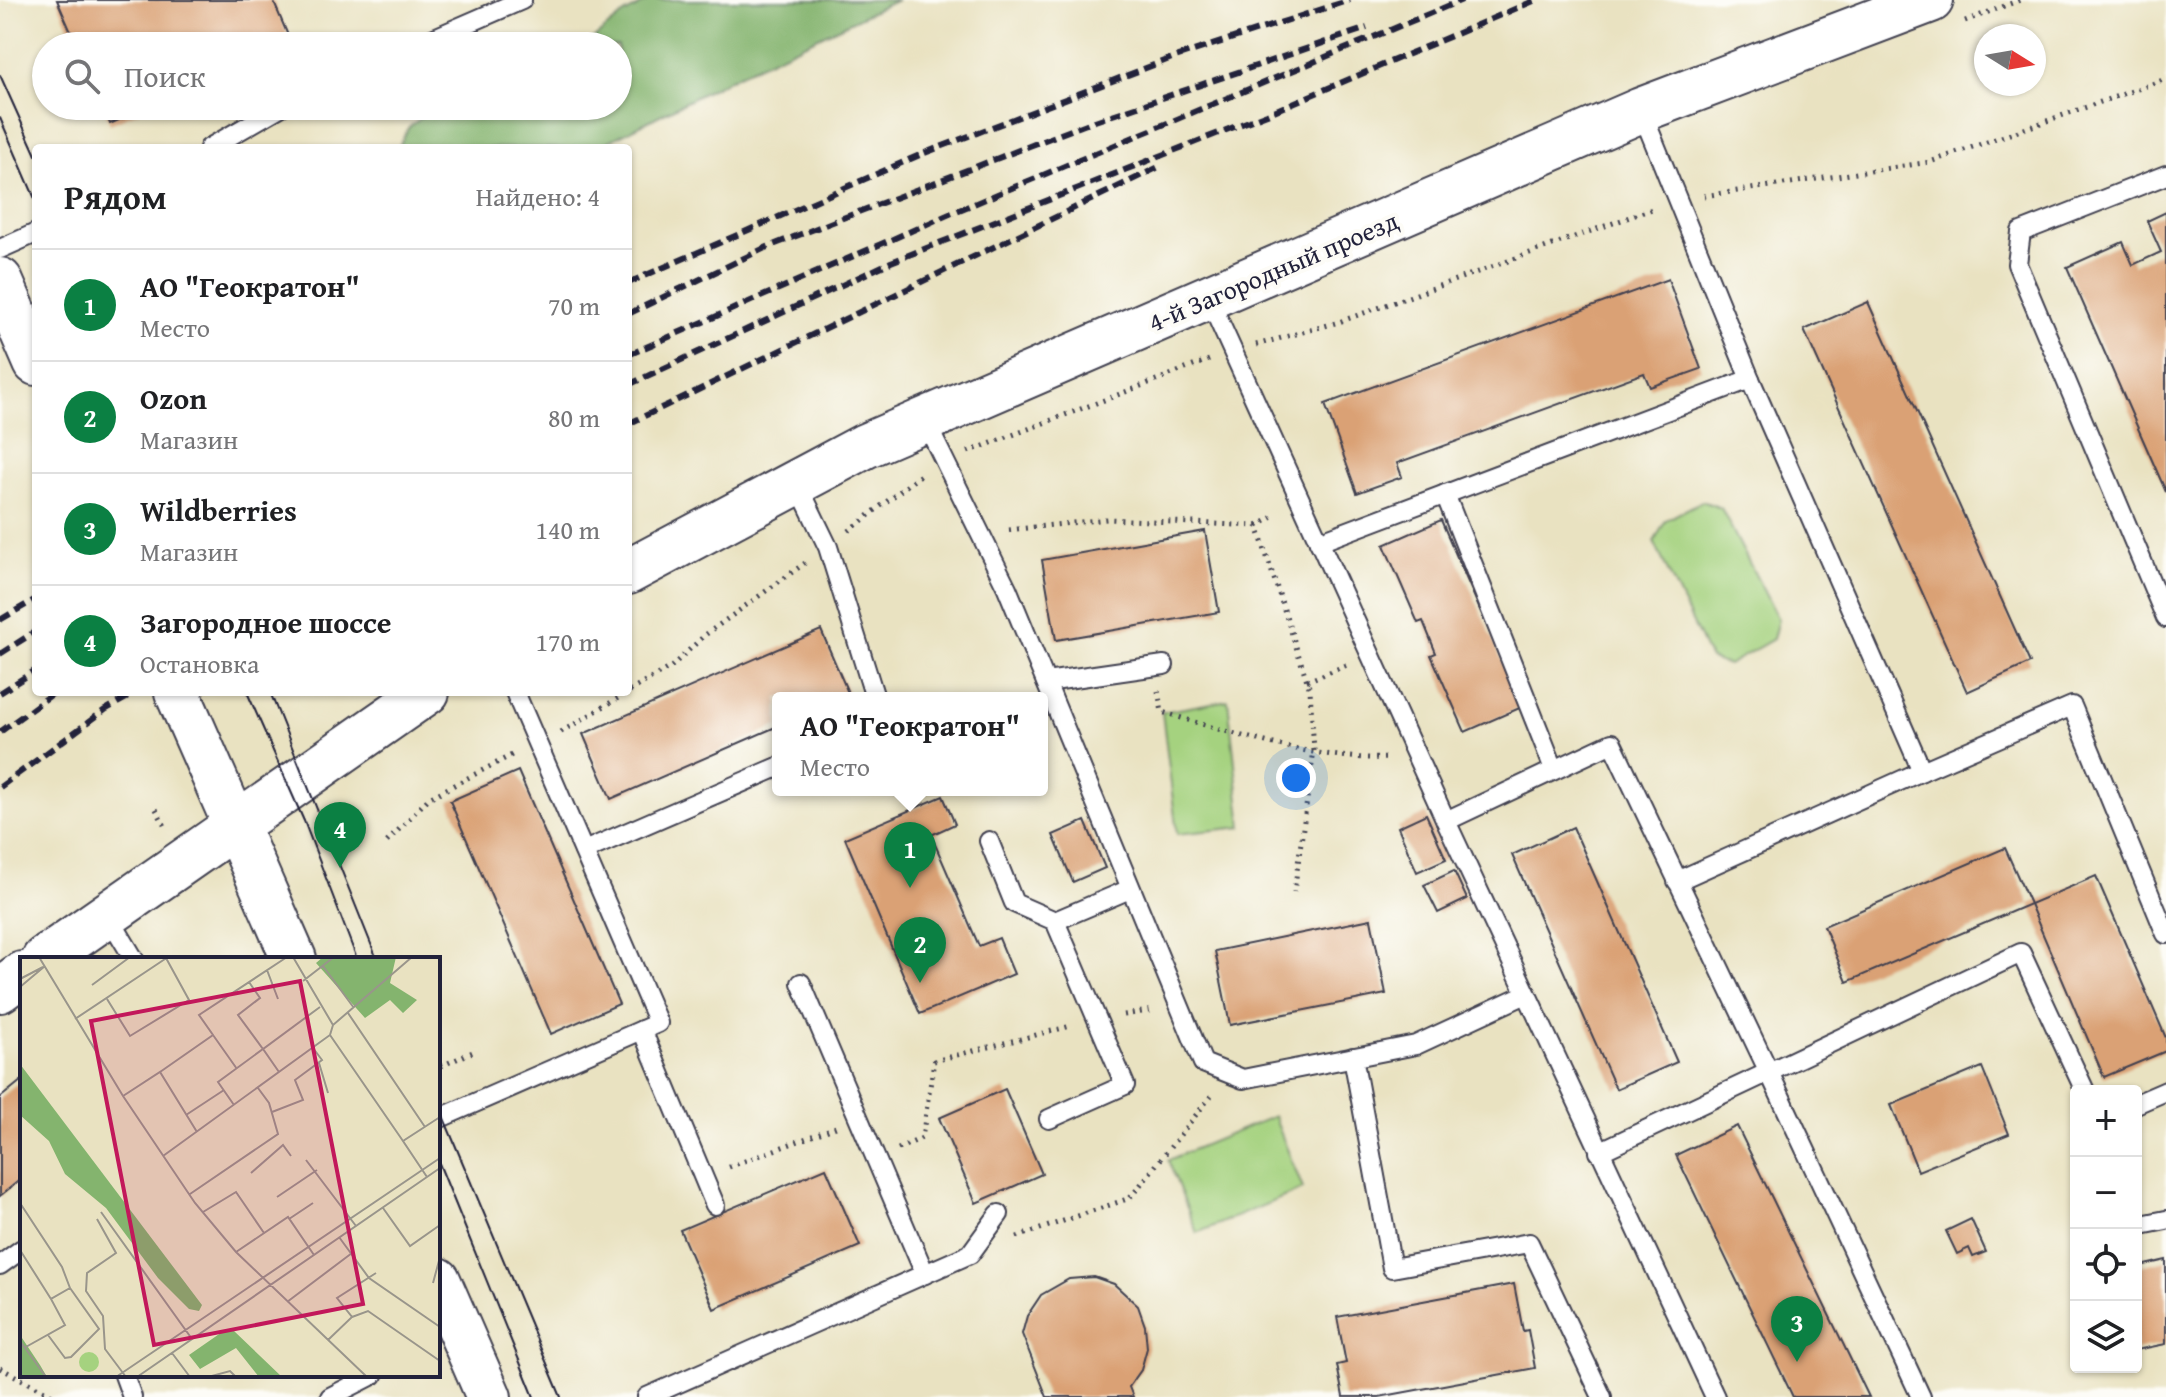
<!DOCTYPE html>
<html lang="ru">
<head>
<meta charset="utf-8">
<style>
	:root { --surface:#fff; --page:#f6f6f6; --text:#202124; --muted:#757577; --line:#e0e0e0; --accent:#0b8043 }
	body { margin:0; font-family:"Gentium Book Plus",serif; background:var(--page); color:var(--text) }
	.controls { position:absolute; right:24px; bottom:24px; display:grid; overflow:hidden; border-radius:8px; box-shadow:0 2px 6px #0004 }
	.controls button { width:72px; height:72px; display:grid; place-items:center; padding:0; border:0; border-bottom:2px solid var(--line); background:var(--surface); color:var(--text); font:40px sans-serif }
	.compass { position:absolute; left:1974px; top:24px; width:72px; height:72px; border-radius:50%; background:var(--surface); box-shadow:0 2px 6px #0004; rotate:101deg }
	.you { position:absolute; left:1296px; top:778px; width:28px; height:28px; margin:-20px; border:6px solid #fff; border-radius:50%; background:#1a73e8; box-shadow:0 0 0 12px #1a73e833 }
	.badge { display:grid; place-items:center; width:52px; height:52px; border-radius:50%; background:var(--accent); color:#fff; font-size:26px; font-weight:700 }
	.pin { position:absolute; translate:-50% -66px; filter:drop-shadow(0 2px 4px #0008) }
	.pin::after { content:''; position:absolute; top:42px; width:28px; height:24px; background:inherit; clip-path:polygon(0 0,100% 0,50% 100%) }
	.popup { position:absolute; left:772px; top:692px; width:276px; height:104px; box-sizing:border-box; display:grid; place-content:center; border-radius:8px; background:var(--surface); filter:drop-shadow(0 2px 6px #0005); font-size:26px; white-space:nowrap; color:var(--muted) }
	.popup b { font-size:30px; color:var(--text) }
	.popup::after { content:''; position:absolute; left:50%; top:100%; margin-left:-16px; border:16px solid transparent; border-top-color:var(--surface) }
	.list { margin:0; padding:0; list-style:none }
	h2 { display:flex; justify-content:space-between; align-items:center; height:104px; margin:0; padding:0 32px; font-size:34px }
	h2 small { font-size:26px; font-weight:400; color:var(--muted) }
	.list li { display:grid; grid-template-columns:52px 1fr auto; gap:24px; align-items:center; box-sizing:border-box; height:112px; padding:0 32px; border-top:2px solid var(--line) }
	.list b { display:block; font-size:30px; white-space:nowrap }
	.list p { margin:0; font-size:26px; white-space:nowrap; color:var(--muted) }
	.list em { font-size:26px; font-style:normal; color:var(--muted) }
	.icon { flex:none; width:44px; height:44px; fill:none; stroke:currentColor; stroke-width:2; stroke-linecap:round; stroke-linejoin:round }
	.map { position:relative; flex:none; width:2166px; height:1397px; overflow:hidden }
	.search { position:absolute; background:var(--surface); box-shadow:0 2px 6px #0004; left:32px; top:32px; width:600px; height:88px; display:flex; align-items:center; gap:20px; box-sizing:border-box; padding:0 28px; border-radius:44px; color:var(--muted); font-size:30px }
	.panel { position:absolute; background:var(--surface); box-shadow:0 2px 6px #0004; left:32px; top:144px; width:600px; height:552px; border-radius:8px }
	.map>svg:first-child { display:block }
</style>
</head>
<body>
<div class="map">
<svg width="2166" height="1397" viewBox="0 0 2166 1397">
	<rect width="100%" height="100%" fill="#fdfcf7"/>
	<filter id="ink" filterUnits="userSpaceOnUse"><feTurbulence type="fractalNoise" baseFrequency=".0125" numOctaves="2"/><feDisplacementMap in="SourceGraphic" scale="16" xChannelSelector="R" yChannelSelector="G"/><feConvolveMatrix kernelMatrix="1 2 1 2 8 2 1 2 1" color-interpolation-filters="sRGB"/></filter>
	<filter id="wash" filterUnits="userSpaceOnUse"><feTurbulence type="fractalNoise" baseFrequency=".006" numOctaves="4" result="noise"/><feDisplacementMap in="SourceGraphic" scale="32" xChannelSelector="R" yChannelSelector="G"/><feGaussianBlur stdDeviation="1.8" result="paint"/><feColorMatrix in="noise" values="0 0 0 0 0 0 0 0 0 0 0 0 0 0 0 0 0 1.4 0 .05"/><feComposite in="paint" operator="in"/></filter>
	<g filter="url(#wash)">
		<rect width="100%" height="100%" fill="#e9e2c1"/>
		<g fill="#a5d27f" stroke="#647a5d" stroke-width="2">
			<polygon points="1702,501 1721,508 1778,619 1773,639 1728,665 1710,659 1654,542 1666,520"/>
			<polygon points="1228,700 1242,827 1177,834 1162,712"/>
			<polygon points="1274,1116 1303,1189 1197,1233 1168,1160"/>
		</g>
		<polygon fill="#84b46e" stroke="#536b54" stroke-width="2" points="650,0 897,0 740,74 596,148 398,148 409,127 428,113 493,106 618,106 618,46 584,46 624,14"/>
		<g id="blocks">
			<g fill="#daa174">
				<polygon points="57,0 273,0 292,45 77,46"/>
				<polygon points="103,106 151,106 110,124"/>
				<polygon points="2166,212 2166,492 2067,267 2123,242 2133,265 2161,252 2147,221"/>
				<polygon points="1668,279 1701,369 1650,387 1644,373 1397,463 1402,477 1357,493 1325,404"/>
				<polygon points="1868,302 2030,663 1967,692 1804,330"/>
				<polygon points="1441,520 1522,707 1465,732 1431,655 1436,653 1423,621 1418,623 1384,545"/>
				<polygon points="1205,531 1219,612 1056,640 1042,560"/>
				<polygon points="821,630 849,695 778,698 778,726 611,799 583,734"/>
				<polygon points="518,771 619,1004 551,1034 450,801"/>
				<polygon points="943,796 955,824 931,835 979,946 999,938 1014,974 920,1014 845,838"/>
				<polygon points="1426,814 1446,859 1417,872 1398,827"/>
				<polygon points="1085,821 1105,868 1073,882 1053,835"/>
				<polygon points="1573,827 1677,1062 1616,1089 1512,855"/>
				<polygon points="2005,848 2030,904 1847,982 1824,926"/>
				<polygon points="1454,871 1467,899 1438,913 1424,885"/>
				<polygon points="2096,876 2166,1038 2166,1051 2104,1077 2030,904"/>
				<polygon points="1371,919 1386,994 1230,1025 1215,951"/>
				<polygon points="1982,1067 2009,1134 1918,1171 1891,1105"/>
				<polygon points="22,1080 22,1178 0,1196 0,1098"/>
				<polygon points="1005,1089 1042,1174 976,1203 939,1118"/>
				<polygon points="1737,1126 1869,1397 1793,1397 1676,1155"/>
				<polygon points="826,1168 860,1246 714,1309 680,1230"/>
				<polygon points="1971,1219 1986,1252 1973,1257 1969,1248 1957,1254 1946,1231"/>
				<polygon points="2166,1260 2166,1344 2136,1350 2136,1267"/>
				<polygon points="1094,1277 1114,1284 1138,1306 1145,1326 1147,1348 1141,1370 1129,1387 1133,1397 1047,1397 1022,1334 1027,1316 1041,1295 1069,1279"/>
				<polygon points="1514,1284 1523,1331 1528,1330 1535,1368 1379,1397 1343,1397 1337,1365 1346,1363 1337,1317"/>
			</g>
		</g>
	</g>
	<g filter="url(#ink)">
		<use href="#blocks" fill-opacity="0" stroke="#403f4f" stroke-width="2"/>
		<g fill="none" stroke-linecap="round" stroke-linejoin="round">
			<g stroke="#403f4f" stroke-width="22">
				<g id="service">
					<polyline points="416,46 522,0"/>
					<polyline points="209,148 282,106"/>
					<polyline points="2166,175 2021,232 2017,264 2166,618"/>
					<polyline points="0,249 36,233"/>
					<polyline points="1209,299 1446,821 1715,1397"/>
					<polyline points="1750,379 1922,771 2072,706 2166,934"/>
					<polyline points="925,421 1007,588 1203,1063 1243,1079 1416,1045 1526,994"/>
					<polyline points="797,483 828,547 875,698"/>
					<polyline points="1445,494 1554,769"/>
					<polyline points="1319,542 1750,379 1641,110"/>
					<polyline points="1046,682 1164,665"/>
					<polyline points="1446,821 1612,743 1769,1072 1599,1152"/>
					<polyline points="989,841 1014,903 1055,921 1125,1085 1049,1119"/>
					<polyline points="584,851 778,767"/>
					<polyline points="1677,881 1922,771"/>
					<polyline points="107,914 134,959"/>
					<polyline points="1055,921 1130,889"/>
					<polyline points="801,983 925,1274"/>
					<polyline points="642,1030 715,1205"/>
					<polyline points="1353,1057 1392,1268 1529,1243 1602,1397"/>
					<polyline points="2136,1104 2166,1091"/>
					<polyline points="438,1119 658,1023 515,692"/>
					<polyline points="2136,1226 2166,1220"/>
					<polyline points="0,1265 22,1249"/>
					<polyline points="124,1375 132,1397"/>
					<polyline points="330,1397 373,1375"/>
					<polyline points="647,1397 970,1254 999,1214"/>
					<polyline points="1921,1397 1769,1072 2021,953 2085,1091"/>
				</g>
			</g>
			<g stroke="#403f4f" stroke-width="48">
				<g id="tertiary">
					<polyline points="628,572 865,446 1641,110 1931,0"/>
					<polyline points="44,959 427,692"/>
					<polyline points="0,990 22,974"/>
				</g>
			</g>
			<g stroke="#403f4f" stroke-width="48">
				<g id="secondary">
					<polyline points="0,280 36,363"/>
					<polyline points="177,692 294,959"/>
					<polyline points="438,1280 489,1397"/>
				</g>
			</g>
			<g stroke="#403f4f" stroke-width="5" stroke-dasharray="2 6" stroke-linecap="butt">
				<polyline points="1965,21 2020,0"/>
				<polyline points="1704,196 1930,162 2166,79"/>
				<polyline points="1256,345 1339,322 1652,209"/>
				<polyline points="968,452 1209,360"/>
				<polyline points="1257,526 1277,515"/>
				<polyline points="1009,530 1107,519 1257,526 1310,690 1314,750 1294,892"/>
				<polyline points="849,531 923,473"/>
				<polyline points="1307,681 1347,665"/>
				<path d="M1158 691 1162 712C1231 733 1316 761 1389 758"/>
				<polyline points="561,732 672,666 705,635 805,563"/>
				<polyline points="156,809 165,826"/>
				<polyline points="336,812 350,856"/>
				<polyline points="387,842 429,798 512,755"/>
				<polyline points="1124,1015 1154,1010"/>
				<polyline points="441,1066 475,1051"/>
				<polyline points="898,1149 922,1138 934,1061 1071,1026"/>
				<polyline points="729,1167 836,1127"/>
				<polyline points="1017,1237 1130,1198 1211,1096"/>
				<polyline points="0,1368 56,1397"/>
			</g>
			<use href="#service" stroke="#fff" stroke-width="18"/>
			<use href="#tertiary" stroke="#fff" stroke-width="44"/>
			<use href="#secondary" stroke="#fff" stroke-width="44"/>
			<g stroke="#22223b" stroke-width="2">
				<polyline points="0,75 36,155"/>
				<polyline points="0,118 36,201"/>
				<polyline points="247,692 304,821 357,959"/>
				<polyline points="270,692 377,959"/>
				<polyline points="438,1104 561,1397"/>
				<polyline points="438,1161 534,1397"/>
			</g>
			<g stroke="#22223b" stroke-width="6" stroke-dasharray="12 6" stroke-linecap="butt">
				<polyline points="628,283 922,154 1172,58 1350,0"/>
				<polyline points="628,314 765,248 1089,123 1367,28"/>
				<polyline points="628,355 952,213 1462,0"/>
				<polyline points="628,385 891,262 1267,114 1536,0"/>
				<polyline points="628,424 1161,166"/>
				<polyline points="0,620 36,599"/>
				<polyline points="0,654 36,631"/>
				<polyline points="0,693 36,670"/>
				<polyline points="0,732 55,692"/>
				<polyline points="0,787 105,710 137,692"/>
			</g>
		</g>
	</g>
	<g text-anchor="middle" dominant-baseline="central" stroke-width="8" stroke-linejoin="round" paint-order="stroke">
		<g font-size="26" fill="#22223b" stroke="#fdfcf7">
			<text transform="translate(1273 271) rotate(-23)">4-й Загородный проезд</text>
		</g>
	</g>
	<g transform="translate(20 957)">
		<rect width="420" height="420" fill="#e9e2c1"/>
		<path d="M59 405a10 10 0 1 1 20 0a10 10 0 1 1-20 0Z" fill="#a5d27f"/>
		<path d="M303 0H376L370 26 397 43 383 56 370 43 345 61 296 6ZM0 107 182 348 179 354 169 352 138 321 86 251 45 217 29 184 0 158ZM205 373 214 374 262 420H239L216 391 180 412 169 398ZM0 378 20 408 27 420H0Z" fill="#84b46e"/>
		<path fill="none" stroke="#99958b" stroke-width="2" d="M19 0 103 139 175 246 216 295 347 420M273 0 313 68M303 9 334 51M247 13 258 42M0 22 23 10M283 24 314 0M229 25 240 41 218 58 243 92 300 50M72 28 110 0M0 30 25 9M87 42 110 79 169 43 146 1M328 56 405 170M55 62 148 0M193 78 217 112M310 78 383 184M299 106 308 136M140 115 193 78 179 58 267 0M103 139 140 115 177 175M214 148 198 125 243 92 259 115M252 155 283 143 275 123 302 103 293 91M166 158 204 133M143 199 310 78 313 68 392 0M286 203 336 269M231 216 263 188 271 199M407 220 383 184 420 160M170 237 258 177 249 146 238 131M257 240 297 213M0 246 42 310 50 331M363 251 390 289 420 268M81 255 172 382M183 255 216 235 244 276M77 262 96 296 67 316 66 334 83 359 85 392 106 420M269 262 293 246M319 280 349 321 420 370M0 293 31 342M216 295 268 260 294 298M413 326 420 300M267 345 332 296M332 360 348 354 420 404M308 383 332 360 317 341 356 316M0 384 26 420M4 391 45 368 31 342 50 331 79 372 51 400 45 401 28 378M152 396 170 420M96 420 420 201M117 420 420 211M188 420 210 414 216 420"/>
		<path fill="#c2185b" fill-opacity="0.15" stroke="#c2185b" stroke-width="4" d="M280 24 343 347 134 388 71 64Z"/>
		<rect width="420" height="420" fill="none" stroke="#22223b" stroke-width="4"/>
	</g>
</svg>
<div class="controls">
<button>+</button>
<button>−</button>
<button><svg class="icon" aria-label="locate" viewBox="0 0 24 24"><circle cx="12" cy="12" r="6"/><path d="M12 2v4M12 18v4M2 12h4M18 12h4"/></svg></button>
<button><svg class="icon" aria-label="layers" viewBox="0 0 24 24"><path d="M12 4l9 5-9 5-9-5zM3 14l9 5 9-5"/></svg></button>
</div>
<svg class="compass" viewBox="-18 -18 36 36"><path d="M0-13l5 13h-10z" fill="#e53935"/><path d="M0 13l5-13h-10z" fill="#757577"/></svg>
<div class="you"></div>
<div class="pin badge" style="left:910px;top:888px">1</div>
<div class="popup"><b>АО &quot;Геократон&quot;</b>Место</div>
<div class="pin badge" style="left:920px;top:983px">2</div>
<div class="pin badge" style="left:1797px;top:1362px">3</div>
<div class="pin badge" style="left:340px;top:868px">4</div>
<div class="search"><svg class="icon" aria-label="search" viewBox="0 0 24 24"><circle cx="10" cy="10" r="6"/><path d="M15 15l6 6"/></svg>Поиск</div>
<section class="panel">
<h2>Рядом<small>Найдено: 4</small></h2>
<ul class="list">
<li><span class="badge">1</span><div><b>АО &quot;Геократон&quot;</b><p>Место</p></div><em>70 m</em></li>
<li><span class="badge">2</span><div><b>Ozon</b><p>Магазин</p></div><em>80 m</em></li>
<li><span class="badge">3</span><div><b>Wildberries</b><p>Магазин</p></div><em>140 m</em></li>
<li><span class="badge">4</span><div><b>Загородное шоссе</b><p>Остановка</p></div><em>170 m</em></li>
</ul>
</section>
</div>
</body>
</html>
